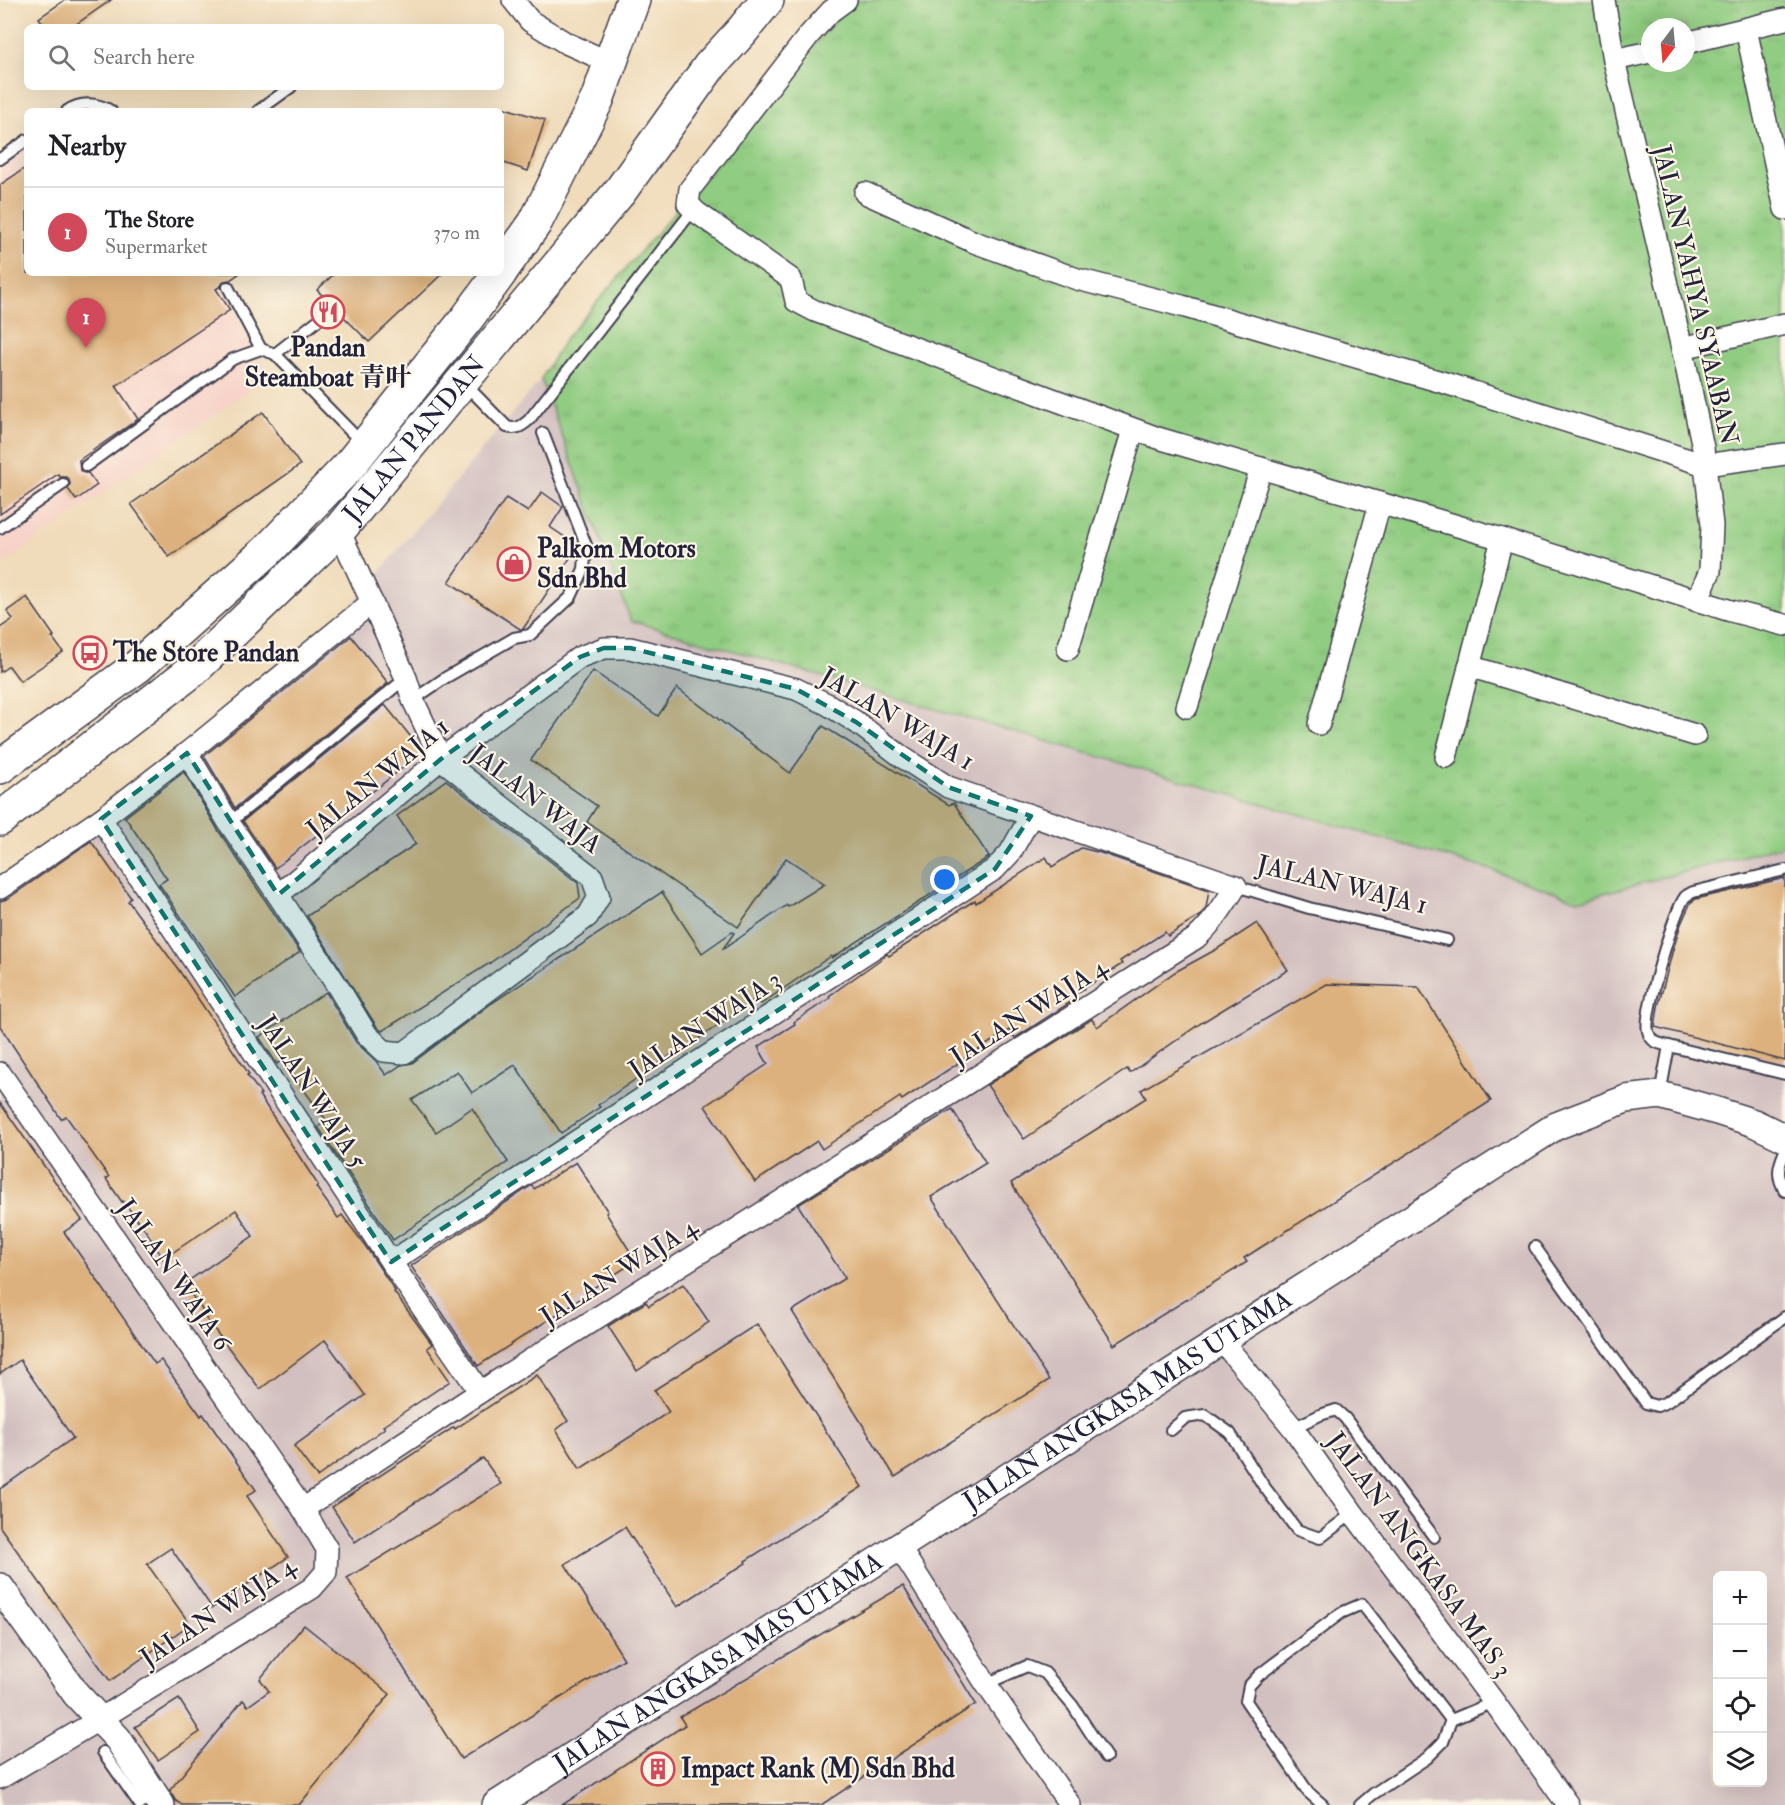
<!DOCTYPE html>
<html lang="en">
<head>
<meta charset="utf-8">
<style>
	:root { --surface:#fff; --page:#f2f2f2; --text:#202124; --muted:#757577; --line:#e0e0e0; --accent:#d1495b }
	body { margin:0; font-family:"IM FELL Double Pica","Noto Serif SC",serif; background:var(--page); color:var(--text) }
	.controls { position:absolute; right:18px; bottom:18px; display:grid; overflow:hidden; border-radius:9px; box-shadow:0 6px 24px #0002 }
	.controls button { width:54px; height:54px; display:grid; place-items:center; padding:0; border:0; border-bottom:2px solid var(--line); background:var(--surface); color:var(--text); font:30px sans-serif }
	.compass { position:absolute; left:1641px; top:18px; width:54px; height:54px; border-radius:50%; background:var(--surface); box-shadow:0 6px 24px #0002; rotate:196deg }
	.you { position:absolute; left:945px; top:880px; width:21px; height:21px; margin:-15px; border:4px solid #fff; border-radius:50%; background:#1a73e8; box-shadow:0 0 0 9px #1a73e833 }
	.badge { display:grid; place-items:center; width:39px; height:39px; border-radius:50%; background:var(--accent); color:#fff; font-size:20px; font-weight:700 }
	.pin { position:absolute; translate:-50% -50px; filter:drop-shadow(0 2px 3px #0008) }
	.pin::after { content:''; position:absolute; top:32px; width:21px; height:18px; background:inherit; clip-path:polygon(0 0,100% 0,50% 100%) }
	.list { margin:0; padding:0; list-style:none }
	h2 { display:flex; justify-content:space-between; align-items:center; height:78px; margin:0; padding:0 24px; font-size:26px }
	h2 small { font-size:20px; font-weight:400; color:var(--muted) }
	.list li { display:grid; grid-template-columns:39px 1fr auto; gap:18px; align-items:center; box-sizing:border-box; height:90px; padding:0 24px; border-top:2px solid var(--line) }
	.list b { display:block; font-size:22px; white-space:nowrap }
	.list p { margin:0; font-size:20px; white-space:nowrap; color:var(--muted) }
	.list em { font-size:20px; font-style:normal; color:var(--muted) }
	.icon { flex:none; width:33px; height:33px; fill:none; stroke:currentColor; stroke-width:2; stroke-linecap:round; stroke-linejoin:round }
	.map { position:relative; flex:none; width:1785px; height:1805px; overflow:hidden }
	.search { position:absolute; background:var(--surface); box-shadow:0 6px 24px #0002; left:24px; top:24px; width:480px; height:66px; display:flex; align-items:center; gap:15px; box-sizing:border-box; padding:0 21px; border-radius:9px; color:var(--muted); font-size:22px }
	.panel { position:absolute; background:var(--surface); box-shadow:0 6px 24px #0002; left:24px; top:108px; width:480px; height:168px; border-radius:9px }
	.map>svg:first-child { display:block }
</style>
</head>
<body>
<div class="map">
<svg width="1785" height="1805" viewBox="0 0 1785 1805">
	<defs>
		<pattern id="grass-tufts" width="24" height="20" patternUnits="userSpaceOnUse" patternTransform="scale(1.5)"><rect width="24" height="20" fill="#90cc81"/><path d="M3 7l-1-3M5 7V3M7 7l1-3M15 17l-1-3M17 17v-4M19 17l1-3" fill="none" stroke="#7caf70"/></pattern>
	</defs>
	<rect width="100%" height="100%" fill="#fcf5e5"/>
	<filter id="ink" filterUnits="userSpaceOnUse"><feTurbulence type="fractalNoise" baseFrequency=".0167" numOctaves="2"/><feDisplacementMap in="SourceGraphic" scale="12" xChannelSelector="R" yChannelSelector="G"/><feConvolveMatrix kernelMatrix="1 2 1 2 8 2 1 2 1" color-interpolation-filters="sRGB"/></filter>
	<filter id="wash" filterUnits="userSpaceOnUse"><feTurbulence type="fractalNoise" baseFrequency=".008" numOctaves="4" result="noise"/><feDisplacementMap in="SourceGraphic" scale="24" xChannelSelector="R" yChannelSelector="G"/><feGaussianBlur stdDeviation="1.35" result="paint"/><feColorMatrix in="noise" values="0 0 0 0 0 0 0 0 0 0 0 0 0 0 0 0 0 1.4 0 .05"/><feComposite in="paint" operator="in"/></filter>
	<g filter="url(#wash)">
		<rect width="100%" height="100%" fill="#f0dbba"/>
		<polygon fill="#f7d1c7" points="27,145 27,273 214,273 271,375 0,566 0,165"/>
		<path fill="#d2bfc0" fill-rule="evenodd" d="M541 379 631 621 1488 869 1578 900 1785 845V1805H0V882L151 774 347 611ZM1718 1576H1762V1782H1718Z"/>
		<path fill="url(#grass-tufts)" stroke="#59775e" stroke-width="1.5" fill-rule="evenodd" d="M855 0H1785V845L1578 900 1488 869 631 621 541 379 565 339 706 176 841 13ZM1650 27H1686V63H1650Z"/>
		<g id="blocks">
			<g fill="#ddb17d">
				<polygon points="65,0 111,0 72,27 46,27 39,18"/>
				<polygon points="505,108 545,120 528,171 501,162 501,120"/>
				<polygon points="27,167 27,273 240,273 230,280 224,281 221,286 216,289 230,310 116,386 138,419 79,460 80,470 84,473 88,473 97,485 76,500 68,489 70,484 69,479 66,477 60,477 58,474 0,514 0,185"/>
				<polygon points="335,273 443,273 369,342 317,290"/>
				<polygon points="263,412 300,465 169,557 131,504"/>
				<polygon points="542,492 563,507 550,527 578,546 523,629 520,629 449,582 506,498 528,512"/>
				<polygon points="27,597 54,636 52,637 63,652 20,681 9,666 0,672 0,628 13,619 7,611"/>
				<polygon points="351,636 388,683 235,808 204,756"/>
				<polygon points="593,671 658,716 677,688 790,773 823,726 949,805 954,803 989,857 832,958 831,956 761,1004 757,998 675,1055 674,1053 598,1105 600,1107 561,1133 515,1065 472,1093 457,1071 412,1100 436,1132 472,1108 508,1162 393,1240 318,1127 327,1121 282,1060 277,1064 259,1037 326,992 356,1042 376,1061 386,1075 401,1065 412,1063 492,1003 662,892 702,953 732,932 734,933 722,950 787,905 788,907 825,884 786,858 738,927 587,822 597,806 531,760"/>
				<polygon points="385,705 423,752 275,868 243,821"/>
				<polygon points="184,772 218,830 300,952 235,997 159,884 167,879 125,817"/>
				<polygon points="446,780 578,883 580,898 490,963 382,1031 377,1027 307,916 416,844 397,816"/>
				<polygon points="91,841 131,898 128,901 178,969 249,1074 247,1075 261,1094 259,1095 318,1185 316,1187 338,1218 342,1215 364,1244 395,1291 394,1292 432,1344 427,1348 450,1381 383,1426 385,1428 317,1477 294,1446 365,1395 325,1340 260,1389 201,1312 203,1311 184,1284 253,1236 236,1210 163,1259 148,1234 123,1201 122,1202 106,1179 109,1177 66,1116 61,1119 0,1026 0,901 7,899"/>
				<polygon points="1081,848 1101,853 1209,890 1206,908 1200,916 1168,936 1165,932 1120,961 1122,964 1074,995 1077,998 1015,1038 1009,1030 902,1100 900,1097 822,1149 817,1141 755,1182 705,1106 768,1064 758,1047 795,1024 794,1022 830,998 829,996 881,959 887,954 889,956 975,900 976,903 1046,857 1052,867"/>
				<polygon points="1785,878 1785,1061 1655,1027 1658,1007 1672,953 1681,924 1691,902 1696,899"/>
				<polygon points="1257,923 1288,970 1201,1023 1130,1073 1127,1069 1024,1139 987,1085 1092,1019 1097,1027 1175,972 1217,949"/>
				<polygon points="1327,984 1418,987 1491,1101 1244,1258 1247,1262 1114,1345 1011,1183 1146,1098 1141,1090"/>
				<polygon points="0,1103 82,1220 64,1232 155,1364 161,1360 201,1416 203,1414 256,1490 247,1496 288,1557 212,1608 171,1548 147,1564 190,1624 110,1681 0,1527 0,1489 73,1438 20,1360 0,1374"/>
				<polygon points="952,1109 986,1163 931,1197 1049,1380 895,1477 792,1311 845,1278 798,1205"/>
				<polygon points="576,1162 608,1212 606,1213 636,1261 593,1288 594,1290 478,1366 411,1266 532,1185 534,1189"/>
				<polygon points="683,1284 709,1322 637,1371 608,1326 646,1302 649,1306"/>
				<polygon points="757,1324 862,1487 745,1561 746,1563 677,1607 625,1527 565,1564 624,1659 461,1759 347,1578 501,1484 483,1458 355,1542 332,1507 454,1427 455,1429 537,1375 568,1421 556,1430 580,1469 669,1412 654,1390"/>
				<polygon points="903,1586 976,1704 821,1805 562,1805 685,1725 680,1717"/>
				<polygon points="304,1625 390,1694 299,1805 182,1805 175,1800 170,1790 243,1700 248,1706 269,1691 260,1679"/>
				<polygon points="179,1699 200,1732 158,1760 135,1727"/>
			</g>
		</g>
	</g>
	<g filter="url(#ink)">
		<use href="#blocks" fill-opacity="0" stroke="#413e4e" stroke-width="1.5"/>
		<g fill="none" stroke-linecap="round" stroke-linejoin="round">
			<g stroke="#413e4e" stroke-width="14">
				<g id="service">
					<path d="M67 111C81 101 98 103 111 111"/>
					<polyline points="258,111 291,87"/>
					<polyline points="0,159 27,140"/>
					<polyline points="228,287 261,349"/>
					<polyline points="275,354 317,321"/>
					<path d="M465 384 507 427C517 430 522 426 529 420L693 210"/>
					<polyline points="86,466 233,359 261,349 275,354 362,443"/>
					<polyline points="0,528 63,484"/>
					<polyline points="413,700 445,678 514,638 530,635 571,597 584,569 586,545 543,433"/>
					<polyline points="229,823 406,678"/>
					<polyline points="1236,886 1309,908 1447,940"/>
					<polyline points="1669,1046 1785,1074"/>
					<path d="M1660 1094 1669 1046C1660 1044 1650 1042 1648 1031 1643 1015 1674 911 1685 897 1686 896 1691 893 1693 892L1785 870"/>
					<path d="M1785 1151C1778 1167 1776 1176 1785 1191"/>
					<polyline points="1535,1247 1646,1403 1657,1406 1667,1402 1785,1317"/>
					<polyline points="1293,1428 1320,1415 1336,1410 1345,1418 1434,1537"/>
					<polyline points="1171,1430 1185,1418 1205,1415 1230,1433 1263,1485 1297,1530 1320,1538 1353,1513"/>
					<polyline points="986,1684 1027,1666 1045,1673 1073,1706 1106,1757"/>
					<polyline points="103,1752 140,1805"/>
					<polyline points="1323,1805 1308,1792 1246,1701 1249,1686 1259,1675 1341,1613 1362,1604 1451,1720 1494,1702"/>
					<polyline points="1360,1805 1373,1794 1427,1758 1443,1742 1451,1720"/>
				</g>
			</g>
			<g stroke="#413e4e" stroke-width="24">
				<g id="minor">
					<polyline points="513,0 530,21 566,43 611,63"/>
					<polyline points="846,0 831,11 809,35 690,189 688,204 696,212 791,279 796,301 815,311 1158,438 1502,539 1731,611 1785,625"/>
					<polyline points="1604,0 1614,60 1685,361 1703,448 1712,525 1710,571 1697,601"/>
					<polyline points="1746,29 1785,209"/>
					<polyline points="1686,43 1785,19"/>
					<polyline points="1614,60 1650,52"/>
					<polyline points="865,193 974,242 1077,279 1182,306 1445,383 1705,465 1785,454"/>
					<polyline points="1682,348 1785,324"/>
					<polyline points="1068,649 1133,430"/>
					<polyline points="1469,666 1695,735"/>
					<polyline points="1187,707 1261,468"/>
					<polyline points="1319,724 1380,503"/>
					<polyline points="187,753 229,823 278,895 338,987 367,1035 384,1051 404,1053 588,916 599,897 592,877 441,759 413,700 406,678 339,530"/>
					<polyline points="1446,757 1502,539"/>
					<polyline points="101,819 391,1262 480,1392"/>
					<polyline points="0,888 101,819 187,753 372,602"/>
					<path d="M278 895 441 759 580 657 604 648H630L796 689 827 704 856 722 902 757 948 787 1236 886C1224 905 1213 923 1196 938L480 1392 303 1509"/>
					<polyline points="0,1073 303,1509 327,1549 326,1572 312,1588 100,1719 0,1778"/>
					<polyline points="391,1262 995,869 1010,853 1031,816"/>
					<polyline points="1222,1341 1293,1428 1353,1513 1494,1702 1568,1805"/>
					<polyline points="899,1547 986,1684 1070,1805"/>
				</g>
			</g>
			<g stroke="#413e4e" stroke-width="30">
				<g id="tertiary">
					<polyline points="0,1587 76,1694 118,1739 161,1805"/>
					<path id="s1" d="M496 1805 1556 1126 1626 1099 1660 1095 1717 1111 1754 1123 1785 1138"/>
				</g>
			</g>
			<g stroke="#413e4e" stroke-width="36">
				<g id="trunk">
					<polyline points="501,271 535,223 597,100 633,0"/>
					<polyline points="0,767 138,666 267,551 348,467 468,317 500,273"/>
					<path id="s2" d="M0 819 193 670 339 530 621 190 709 67 742 31 767 0"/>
				</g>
			</g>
			<use href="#service" stroke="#fff" stroke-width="10"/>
			<use href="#minor" stroke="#fff" stroke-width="21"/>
			<use href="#tertiary" stroke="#fff" stroke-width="27"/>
			<use href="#trunk" stroke="#fff" stroke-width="33"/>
		</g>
	</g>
	<path fill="#0f766e" fill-opacity="0.2" stroke="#0f766e" stroke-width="4.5" stroke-dasharray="12 8" stroke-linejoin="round" d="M604 648H630L796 689 856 722 948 787 1031 816 995 869 391 1262 101 819 187 753 278 895 441 759 580 657Z"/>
	<defs>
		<g id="restaurant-ring" transform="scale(1.725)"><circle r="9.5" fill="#fcf5e5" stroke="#d1495b" stroke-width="1.5"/><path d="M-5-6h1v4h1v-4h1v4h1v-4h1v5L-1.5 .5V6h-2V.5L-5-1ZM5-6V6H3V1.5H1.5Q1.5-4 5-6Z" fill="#d1495b"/></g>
		<g id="shop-ring" transform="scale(1.725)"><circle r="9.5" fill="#fcf5e5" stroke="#d1495b" stroke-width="1.5"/><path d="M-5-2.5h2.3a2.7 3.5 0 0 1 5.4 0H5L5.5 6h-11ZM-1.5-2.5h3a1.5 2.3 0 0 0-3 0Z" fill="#d1495b"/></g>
		<g id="bus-ring" transform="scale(1.725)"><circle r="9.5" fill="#fcf5e5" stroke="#d1495b" stroke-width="1.5"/><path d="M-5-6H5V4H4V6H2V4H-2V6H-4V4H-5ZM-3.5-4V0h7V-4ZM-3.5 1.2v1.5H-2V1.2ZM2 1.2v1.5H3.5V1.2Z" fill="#d1495b"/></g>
		<g id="building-ring" transform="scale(1.725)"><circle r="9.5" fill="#fcf5e5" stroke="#d1495b" stroke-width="1.5"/><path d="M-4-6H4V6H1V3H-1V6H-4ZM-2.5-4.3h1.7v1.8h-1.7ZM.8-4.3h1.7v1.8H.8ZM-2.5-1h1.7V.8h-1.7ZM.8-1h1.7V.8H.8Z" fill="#d1495b"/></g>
	</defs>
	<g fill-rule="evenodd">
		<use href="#restaurant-ring" x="328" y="312"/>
		<use href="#shop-ring" x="514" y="564"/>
		<use href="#bus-ring" x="90" y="653"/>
		<use href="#building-ring" x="658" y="1769"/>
	</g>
	<g text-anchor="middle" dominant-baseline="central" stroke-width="4.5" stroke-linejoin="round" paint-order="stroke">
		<g font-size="26" fill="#22223b" stroke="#fcf5e5">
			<text transform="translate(1695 295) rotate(77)">JALAN YAHYA SYAABAN</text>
			<text stroke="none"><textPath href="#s2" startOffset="564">JALAN PANDAN</textPath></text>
			<text transform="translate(897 719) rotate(31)">JALAN WAJA 1</text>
			<text transform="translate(378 778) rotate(-39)">JALAN WAJA 1</text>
			<text transform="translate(535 799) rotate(38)">JALAN WAJA</text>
			<text transform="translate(1342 885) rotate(14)">JALAN WAJA 1</text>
			<text transform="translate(1029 1012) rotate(-32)">JALAN WAJA 4</text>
			<text transform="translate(705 1025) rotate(-33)">JALAN WAJA 3</text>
			<text transform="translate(312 1092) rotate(57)">JALAN WAJA 5</text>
			<text transform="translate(619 1272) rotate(-32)">JALAN WAJA 4</text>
			<text transform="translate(174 1275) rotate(55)">JALAN WAJA 6</text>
			<text stroke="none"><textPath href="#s1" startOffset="750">JALAN ANGKASA MAS UTAMA</textPath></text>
			<text transform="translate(1419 1555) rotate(54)">JALAN ANGKASA MAS 3</text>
			<text transform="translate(218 1612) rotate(-33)">JALAN WAJA 4</text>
			<text stroke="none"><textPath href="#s1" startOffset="264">JALAN ANGKASA MAS UTAMA</textPath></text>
		</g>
		<g font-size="26" font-weight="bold" fill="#22223b" stroke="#fcf5e5" text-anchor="start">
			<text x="328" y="348" text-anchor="middle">Pandan<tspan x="328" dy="30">Steamboat 青叶</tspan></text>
			<text x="537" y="549">Palkom Motors<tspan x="537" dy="30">Sdn Bhd</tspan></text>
			<text x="113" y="653">The Store Pandan</text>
			<text x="681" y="1769">Impact Rank (M) Sdn Bhd</text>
		</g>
	</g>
</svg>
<div class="controls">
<button>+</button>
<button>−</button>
<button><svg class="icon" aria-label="locate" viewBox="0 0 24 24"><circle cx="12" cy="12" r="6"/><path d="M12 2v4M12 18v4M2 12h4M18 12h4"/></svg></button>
<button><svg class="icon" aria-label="layers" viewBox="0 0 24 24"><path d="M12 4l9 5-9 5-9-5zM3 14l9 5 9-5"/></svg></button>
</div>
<svg class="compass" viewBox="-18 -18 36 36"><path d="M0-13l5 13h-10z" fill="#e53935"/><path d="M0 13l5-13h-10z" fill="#757577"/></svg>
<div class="you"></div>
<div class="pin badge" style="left:86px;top:348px">1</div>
<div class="search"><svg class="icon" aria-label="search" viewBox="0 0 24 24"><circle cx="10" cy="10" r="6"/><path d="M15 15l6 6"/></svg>Search here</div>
<section class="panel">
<h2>Nearby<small></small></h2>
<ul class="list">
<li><span class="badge">1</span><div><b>The Store</b><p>Supermarket</p></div><em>370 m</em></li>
</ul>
</section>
</div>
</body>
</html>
